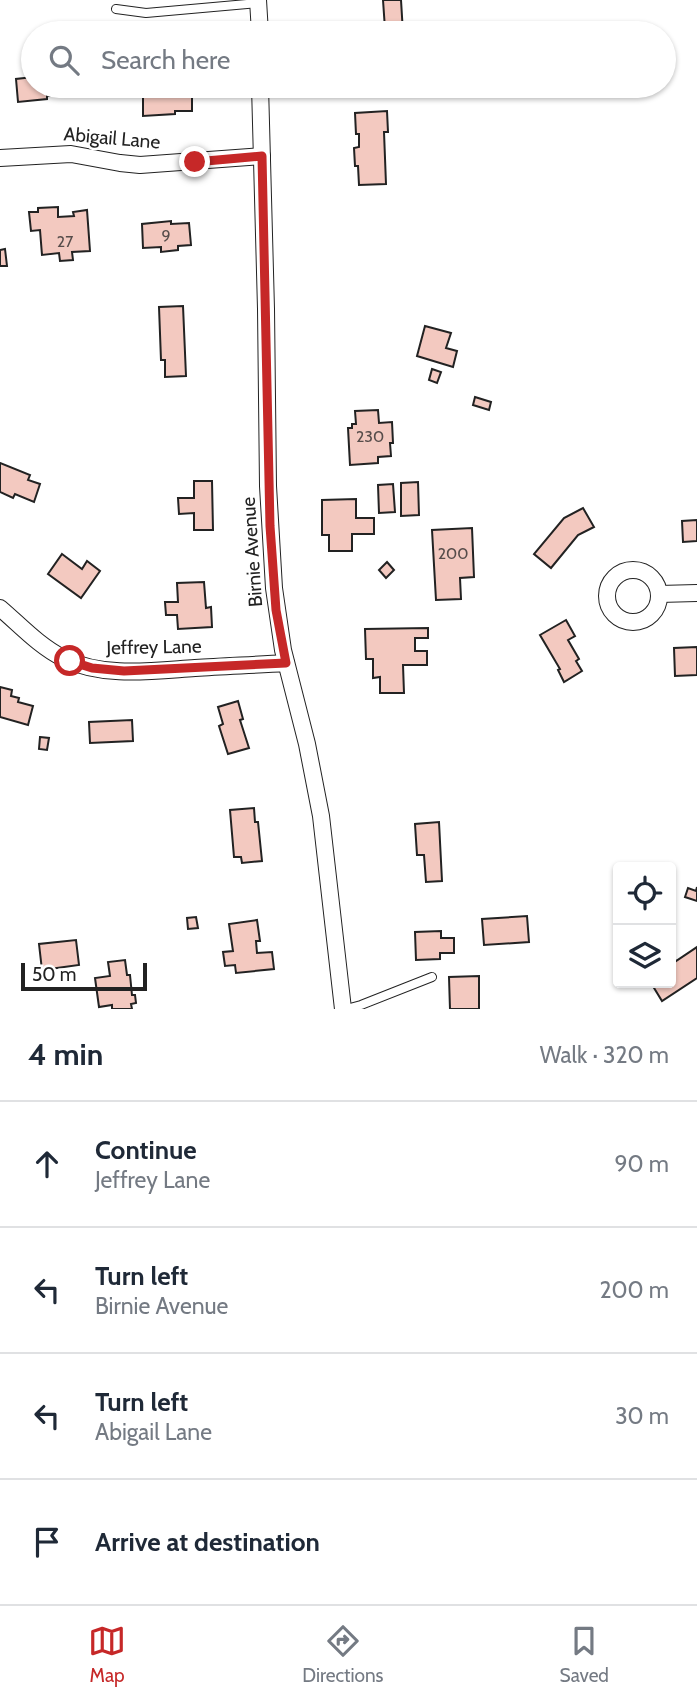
<!DOCTYPE html>
<html lang="en">
<head>
<meta charset="utf-8">
<style>
	:root { --surface:#fff; --page:#f6f6f7; --text:#1f2937; --muted:#747a83; --line:#e0e1e3; --accent:#c62828 }
	body { margin:0; font-family:Cabin,sans-serif; background:var(--page); color:var(--text) }
	.controls { position:absolute; right:21px; bottom:21px; display:grid; overflow:hidden; border-radius:7px; box-shadow:0 2px 5px #0004 }
	.controls button { width:63px; height:63px; display:grid; place-items:center; padding:0; border:0; border-bottom:2px solid var(--line); background:var(--surface); color:var(--text); font:35px sans-serif }
	.scale { position:absolute; left:21px; bottom:18px; width:126px; box-sizing:border-box; padding-left:7px; border:4px solid #222; border-top:0; font-size:19px; line-height:24px; white-space:nowrap; color:#222; -webkit-text-stroke:5px #fff; paint-order:stroke }
	.stop { position:absolute; width:21px; height:21px; margin:-16px; border:5px solid #c62828; border-radius:50%; background:#fff }
	.stop.end { background:#c62828; border-color:#fff; box-shadow:0 2px 7px #0008 }
	.list { margin:0; padding:0; list-style:none }
	h2 { display:flex; justify-content:space-between; align-items:center; height:91px; margin:0; padding:0 28px; font-size:30px }
	h2 small { font-size:23px; font-weight:400; color:var(--muted) }
	.list li { display:grid; grid-template-columns:46px 1fr auto; gap:21px; align-items:center; box-sizing:border-box; height:126px; padding:0 28px; border-top:2px solid var(--line) }
	.list b { display:block; font-size:26px; white-space:nowrap }
	.list p { margin:0; font-size:23px; white-space:nowrap; color:var(--muted) }
	.list em { font-size:23px; font-style:normal; color:var(--muted) }
	.icon { flex:none; width:38px; height:38px; fill:none; stroke:currentColor; stroke-width:2; stroke-linecap:round; stroke-linejoin:round }
	.map { position:relative; flex:none; width:697px; height:1009px; overflow:hidden }
	.search { position:absolute; background:var(--surface); box-shadow:0 2px 5px #0004; left:21px; right:21px; top:21px; height:77px; display:flex; align-items:center; gap:18px; box-sizing:border-box; padding:0 24px; border-radius:38px; color:var(--muted); font-size:26px }
	.sheet { height:595px; background:var(--surface) }
	nav { display:flex; justify-content:space-around; align-items:center; box-sizing:border-box; height:98px; border-top:2px solid var(--line); background:var(--surface); font-size:19px; color:var(--muted) }
	nav a { display:grid; justify-items:center; gap:4px }
	nav .on { color:var(--accent) }
	.map>svg:first-child { display:block }
</style>
</head>
<body>
<div class="map">
<svg width="697" height="1009" viewBox="0 0 697 1009">
	<rect width="100%" height="100%" fill="#fff"/>
	<g fill="#f3c9c0" stroke="#222" stroke-width="2">
		<polygon points="383,0 401,0 403,33 382,33 382,29 385,29"/>
		<polygon points="108,22 109,33 98,33 96,23"/>
		<polygon points="33,77 33,86 63,86 64,94 47,96 47,99 18,102 16,79"/>
		<polygon points="143,86 194,86 194,95 192,95 192,111 175,111 175,114 143,116"/>
		<polygon points="387,111 388,132 384,132 386,184 359,185 358,166 355,166 354,148 359,147 359,134 356,134 355,113"/>
		<polygon points="58,207 58,217 74,216 73,212 87,210 90,251 72,252 73,260 60,261 59,253 42,255 40,230 31,231 29,212 38,212 38,208"/>
		<polygon points="171,221 171,224 189,223 191,245 178,246 178,250 161,252 161,247 143,248 142,224"/>
		<polygon points="5,249 7,266 0,266 0,250"/>
		<polygon points="183,306 186,376 165,377 165,360 161,360 159,307"/>
		<polygon points="425,326 451,333 446,348 457,351 453,367 417,356"/>
		<polygon points="432,369 441,372 437,383 429,380"/>
		<polygon points="475,397 491,402 489,410 473,405"/>
		<polygon points="378,410 379,423 392,422 393,443 390,443 391,456 378,457 378,463 350,465 348,428 352,428 352,424 356,424 355,411"/>
		<polygon points="0,463 30,475 28,480 40,484 34,502 15,494 13,498 0,492"/>
		<polygon points="194,481 212,481 213,530 194,530 194,513 179,514 178,498 194,498"/>
		<polygon points="418,482 419,515 401,516 401,483"/>
		<polygon points="393,484 395,512 379,513 378,485"/>
		<polygon points="356,499 356,518 374,518 374,534 352,534 352,551 329,551 329,535 322,535 322,500"/>
		<polygon points="583,508 594,527 578,535 551,568 534,554 564,518"/>
		<polygon points="697,520 697,541 683,542 682,521"/>
		<polygon points="472,528 474,577 460,578 461,599 436,600 432,530"/>
		<polygon points="62,554 82,569 87,561 100,571 81,598 48,574"/>
		<polygon points="387,562 394,570 386,578 379,570"/>
		<polygon points="204,582 206,608 211,607 212,627 178,629 177,615 166,615 165,602 178,602 177,583"/>
		<polygon points="566,620 575,636 568,640 579,659 576,661 582,671 564,682 558,670 560,669 540,635"/>
		<polygon points="428,628 428,638 415,638 415,651 427,651 427,665 403,665 404,693 380,693 380,677 373,678 373,659 366,659 365,629"/>
		<polygon points="697,647 697,675 675,676 674,648"/>
		<polygon points="0,687 12,690 11,696 19,698 18,702 33,706 28,725 0,717"/>
		<polygon points="238,701 243,719 240,720 249,748 228,754 219,726 223,724 218,707"/>
		<polygon points="132,720 133,741 90,743 89,722"/>
		<polygon points="40,737 49,738 47,750 39,749"/>
		<polygon points="254,808 255,822 258,822 262,861 242,863 241,857 234,857 230,810"/>
		<polygon points="439,822 442,881 426,882 424,855 417,855 415,824"/>
		<polygon points="697,887 697,901 685,897 688,888 696,891"/>
		<polygon points="527,916 529,942 484,945 482,919"/>
		<polygon points="196,917 198,928 188,929 187,918"/>
		<polygon points="257,920 260,941 256,941 257,953 272,952 274,969 236,973 235,965 225,966 223,952 233,951 229,924"/>
		<polygon points="441,931 441,938 454,938 454,953 440,953 440,959 416,960 415,932"/>
		<polygon points="76,940 79,965 42,970 39,944"/>
		<polygon points="697,947 697,978 662,1001 651,983 671,983 671,956 672,955 676,961"/>
		<polygon points="125,960 127,975 130,975 132,995 135,995 136,1003 131,1004 132,1009 112,1009 112,1005 99,1007 95,978 110,976 108,962"/>
		<polygon points="479,976 479,1009 450,1009 449,977"/>
	</g>
	<g fill="none" stroke-linecap="round" stroke-linejoin="round">
		<g stroke="#222" stroke-width="10">
			<g id="service">
				<polyline points="116,9 146,13 258,3"/>
				<polyline points="346,1009 361,1005 432,977"/>
			</g>
		</g>
		<g stroke="#222" stroke-width="18">
			<g id="minor">
				<polyline points="258,0 260,33"/>
				<polyline points="260,86 266,309 268,486 274,588 283,650 307,744 321,816 343,1009"/>
				<polyline points="0,158 71,154 120,163 140,165 262,156"/>
				<circle cx="633" cy="596" r="26"/>
				<polyline points="659,594 697,593"/>
				<path d="M0 608C20 625 39 646 63 658 103 678 151 671 195 668 225 666 256 665 286 663"/>
			</g>
		</g>
		<use href="#service" stroke="#fff" stroke-width="8"/>
		<use href="#minor" stroke="#fff" stroke-width="16"/>
	</g>
	<g fill="none" stroke-linecap="round" stroke-linejoin="round">
		<polyline stroke="#c62828" stroke-width="9" points="70,661 92,668 124,671 286,663 276,610 270,526 262,156 195,162"/>
	</g>
	<g text-anchor="middle" dominant-baseline="central" stroke-width="5" stroke-linejoin="round" paint-order="stroke">
		<g font-size="16" fill="#564c4a">
			<text x="166" y="235">9</text>
			<text x="65" y="241">27</text>
			<text x="370" y="436">230</text>
			<text x="453" y="553">200</text>
		</g>
		<g font-size="19" fill="#222" stroke="#fff">
			<text transform="translate(112 138) rotate(5)">Abigail Lane</text>
			<text transform="translate(252 552) rotate(-94)">Birnie Avenue</text>
			<text transform="translate(154 647) rotate(-1)">Jeffrey Lane</text>
		</g>
	</g>
</svg>
<div class="controls">
<button><svg class="icon" aria-label="locate" viewBox="0 0 24 24"><circle cx="12" cy="12" r="6"/><path d="M12 2v4M12 18v4M2 12h4M18 12h4"/></svg></button>
<button><svg class="icon" aria-label="layers" viewBox="0 0 24 24"><path d="M12 4l9 5-9 5-9-5zM3 14l9 5 9-5"/></svg></button>
</div>
<div class="scale">50 m</div>
<div class="stop" style="left:70px;top:661px"></div>
<div class="stop end" style="left:195px;top:162px"></div>
<div class="search"><svg class="icon" aria-label="search" viewBox="0 0 24 24"><circle cx="10" cy="10" r="6"/><path d="M15 15l6 6"/></svg>Search here</div>
</div>
<section class="sheet">
<h2>4 min<small>Walk · 320 m</small></h2>
<ul class="list">
<li><svg class="icon" aria-label="ahead" viewBox="0 0 24 24"><path d="M12 20V5M6 11l6-6 6 6"/></svg><div><b>Continue</b><p>Jeffrey Lane</p></div><em>90 m</em></li>
<li><svg class="icon" aria-label="left" viewBox="0 0 24 24"><path d="M17 20v-9H6M10 6l-5 5 5 5"/></svg><div><b>Turn left</b><p>Birnie Avenue</p></div><em>200 m</em></li>
<li><svg class="icon" aria-label="left" viewBox="0 0 24 24"><path d="M17 20v-9H6M10 6l-5 5 5 5"/></svg><div><b>Turn left</b><p>Abigail Lane</p></div><em>30 m</em></li>
<li><svg class="icon" aria-label="arrive" viewBox="0 0 24 24"><path d="M6 21V4h12l-3 4 3 4H6"/></svg><div><b>Arrive at destination</b></div></li>
</ul>
</section>
<nav>
<a class="on"><svg class="icon" aria-label="map" viewBox="0 0 24 24"><path d="M3 6l6-2 6 2 6-2v14l-6 2-6-2-6 2zM9 4v14M15 6v14"/></svg>Map</a>
<a><svg class="icon" aria-label="directions" viewBox="0 0 24 24"><path d="M12 3l9 9-9 9-9-9zM9 14v-3h6M13 9l2 2-2 2"/></svg>Directions</a>
<a><svg class="icon" aria-label="saved" viewBox="0 0 24 24"><path d="M7 4h10v16l-5-4-5 4z"/></svg>Saved</a>
</nav>
</body>
</html>
